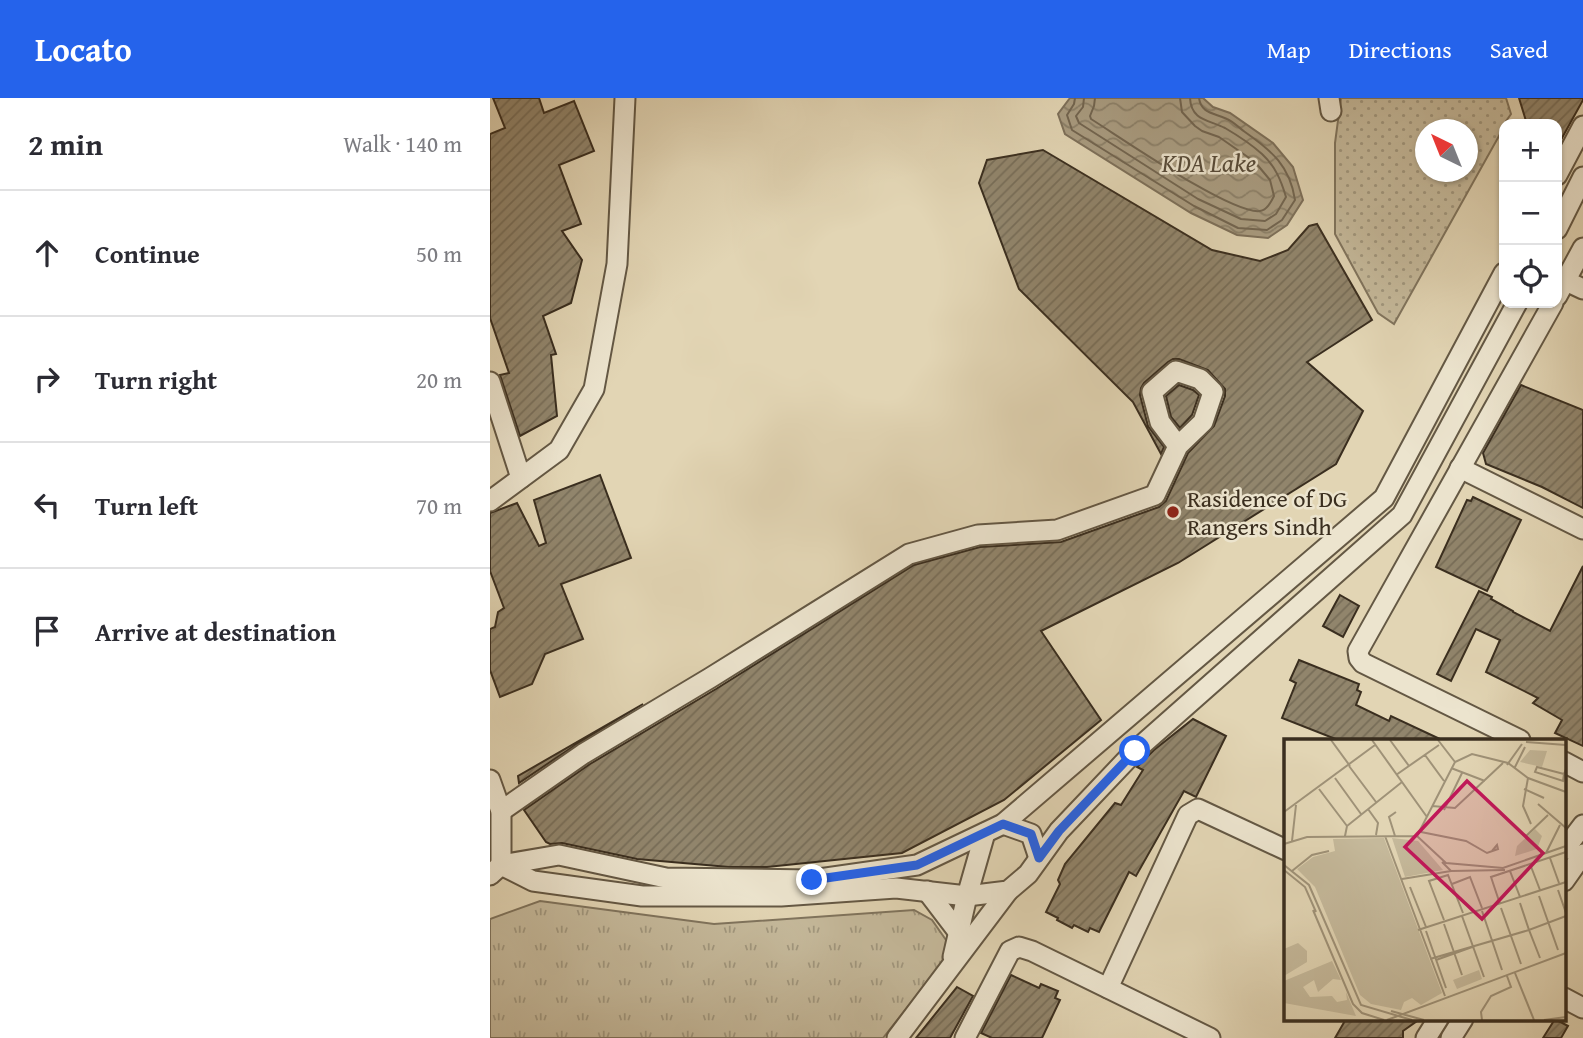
<!DOCTYPE html>
<html lang="en">
<head>
<meta charset="utf-8">
<style>
	:root { --surface:#fff; --page:#f2f2f3; --text:#2b2b33; --muted:#7c7c81; --line:#e1e1e2; --accent:#2563eb }
	body { margin:0; font-family:"Gentium Book Plus",serif; background:var(--page); color:var(--text) }
	.controls { position:absolute; right:21px; top:21px; display:grid; overflow:hidden; border-radius:14px; box-shadow:0 2px 5px #0004 }
	.controls button { width:63px; height:63px; display:grid; place-items:center; padding:0; border:0; border-bottom:2px solid var(--line); background:var(--surface); color:var(--text); font:35px sans-serif }
	.compass { position:absolute; left:925px; top:21px; width:63px; height:63px; border-radius:50%; background:var(--surface); box-shadow:0 2px 5px #0004; rotate:317deg }
	.stop { position:absolute; width:21px; height:21px; margin:-16px; border:5px solid #2563eb; border-radius:50%; background:#fff }
	.stop.end { background:#2563eb; border-color:#fff; box-shadow:0 2px 7px #0008 }
	.list { margin:0; padding:0; list-style:none }
	h2 { display:flex; justify-content:space-between; align-items:center; height:91px; margin:0; padding:0 28px; font-size:30px }
	h2 small { font-size:23px; font-weight:400; color:var(--muted) }
	.list li { display:grid; grid-template-columns:46px 1fr auto; gap:21px; align-items:center; box-sizing:border-box; height:126px; padding:0 28px; border-top:2px solid var(--line) }
	.list b { display:block; font-size:26px; white-space:nowrap }
	.list em { font-size:23px; font-style:normal; color:var(--muted) }
	.icon { flex:none; width:38px; height:38px; fill:none; stroke:currentColor; stroke-width:2; stroke-linecap:round; stroke-linejoin:round }
	.map { position:relative; flex:none; width:1093px; height:940px; overflow:hidden }
	header { display:flex; align-items:center; gap:42px; box-sizing:border-box; height:98px; padding:0 35px; background:var(--accent); color:#fff }
	header strong { font-size:33px }
	nav { display:flex; gap:38px; margin-inline-start:auto; font-size:24px }
	main { display:flex }
	aside { flex:1; background:var(--surface) }
	.map>svg:first-child { display:block }
</style>
</head>
<body>
<header>
<strong>Locato</strong>
<nav><a>Map</a><a>Directions</a><a>Saved</a></nav>
</header>
<main>
<aside>
<h2>2 min<small>Walk · 140 m</small></h2>
<ul class="list">
<li><svg class="icon" aria-label="ahead" viewBox="0 0 24 24"><path d="M12 20V5M6 11l6-6 6 6"/></svg><div><b>Continue</b></div><em>50 m</em></li>
<li><svg class="icon" aria-label="right" viewBox="0 0 24 24"><path d="M7 20v-9h11M14 6l5 5-5 5"/></svg><div><b>Turn right</b></div><em>20 m</em></li>
<li><svg class="icon" aria-label="left" viewBox="0 0 24 24"><path d="M17 20v-9H6M10 6l-5 5 5 5"/></svg><div><b>Turn left</b></div><em>70 m</em></li>
<li><svg class="icon" aria-label="arrive" viewBox="0 0 24 24"><path d="M6 21V4h12l-3 4 3 4H6"/></svg><div><b>Arrive at destination</b></div></li>
</ul>
</aside>
<div class="map">
<svg width="1093" height="940" viewBox="0 0 1093 940">
	<defs>
		<pattern id="grass-tufts" width="24" height="20" patternUnits="userSpaceOnUse" patternTransform="scale(1.75)"><rect width="24" height="20" fill="#c5b99b"/><path d="M3 7l-1-3M5 7V3M7 7l1-3M15 17l-1-3M17 17v-4M19 17l1-3" fill="none" stroke="#a1977e"/></pattern>
		<pattern id="park-dots" width="8" height="8" patternUnits="userSpaceOnUse" patternTransform="scale(1.75)"><rect width="8" height="8" fill="#c5b99b"/><path d="M2 2h.1M6 6h.1" fill="none" stroke="#a1977e" stroke-width="1.8" stroke-linecap="round"/></pattern>
		<pattern id="water-waves" width="16" height="10" patternUnits="userSpaceOnUse" patternTransform="scale(1.75)"><rect width="16" height="10" fill="#a99c81"/><path d="M0 5q4-4 8 0t8 0" fill="none" stroke="#8b8069"/></pattern>
		<pattern id="building-hatch" width="6" height="6" patternUnits="userSpaceOnUse" patternTransform="scale(1.75)"><rect width="6" height="6" fill="#91856c"/><path d="M-1 1l2-2M0 6l6-6M5 7l2-2" fill="none" stroke="#776d58"/></pattern>
	</defs>
	<rect width="100%" height="100%" fill="#e2d5b4"/>
	<filter id="stains"><feTurbulence type="fractalNoise" baseFrequency=".00286" numOctaves="4"/><feColorMatrix values="0 0 0 0 .2 0 0 0 0 .09 0 0 0 0 .02 0 0 0 .5 -.17"/></filter>
	<radialGradient id="worn" r=".72"><stop offset=".6" stop-color="#630" stop-opacity="0"/><stop offset="1" stop-color="#630" stop-opacity=".3"/></radialGradient>
	<polygon fill="url(#grass-tufts)" stroke="#80745d" stroke-width="2" points="50,803 224,826 424,812 442,822 456,842 455,862 393,940 0,940 0,821"/>
	<path fill="url(#park-dots)" stroke="#80745d" stroke-width="2" fill-rule="evenodd" d="M851 0H1016L1021 16 1014 26V29L904 226 888 215 845 136V45ZM936 32H978V74H936Z"/>
	<polygon fill="url(#water-waves)" stroke="#7d705a" stroke-width="2" points="580,0 713,0 723,9 740,15 783,45 803,69 813,102 797,127 778,140 747,137 701,115 575,36 568,16"/>
	<g fill="none" stroke-linecap="round" stroke-linejoin="round">
		<g stroke="#726550" stroke-width="2">
			<path d="M585 0 584 6 577 17 582 32 704 108 748 130 777 132 792 122 805 102C800 68 782 53 755 34 749 30 744 24 737 21 725 15 711 16 709 0"/>
			<path d="M594 0 593 9 586 18 589 25 708 101 751 121 775 123 786 116 796 99C791 82 785 68 772 56 762 47 747 37 735 30 720 22 701 23 700 0"/>
			<path d="M605 0 604 8 600 18 601 21C630 39 742 117 770 113 777 112 781 104 784 98L780 82 765 64 729 39 712 33 705 28 692 14 690 0"/>
		</g>
	</g>
	<g fill="url(#building-hatch)" stroke="#3a2e1f" stroke-width="2">
		<polygon points="3,0 49,0 54,15 84,3 104,53 69,67 91,126 72,133 92,162 81,205 53,218 66,256 61,257 67,318 30,338 10,277 19,275 0,220 0,36 15,30"/>
		<polygon points="1029,0 1093,0 1093,2 1067,49 1067,26 1047,26 1036,23"/>
		<polygon points="553,52 722,152 770,163 798,152 819,128 827,126 882,222 817,264 873,313 846,366 688,465 551,533 611,622 514,702 412,755 277,769 239,769 147,761 72,745 60,746 56,744 34,712 100,666 226,591 424,467 490,449 571,444 669,409 676,403 698,355 724,328 735,298 735,291 718,272 689,261 683,261 678,264 654,285 651,290 650,297 658,328 674,349 671,356 643,304 529,191 489,85 497,62"/>
		<polygon points="689,287 703,292 709,297 702,317 690,330 681,319 676,298"/>
		<polygon points="1031,287 1093,312 1093,410 1052,389 996,366 993,355"/>
		<polygon points="110,377 141,460 71,486 93,541 55,556 42,586 10,599 0,572 0,531 5,529 8,514 14,510 0,473 0,415 27,405 49,448 56,445 44,402"/>
		<polygon points="983,399 1031,422 997,493 946,469 977,402 981,403"/>
		<polygon points="1093,468 1093,648 1065,635 1072,622 1043,605 1048,600 996,574 1010,542 986,531 961,583 947,576 989,493 1002,499 1001,501 1023,513 1023,514 1060,533"/>
		<polygon points="850,497 869,508 853,539 833,528"/>
		<polygon points="809,562 869,586 867,592 871,594 866,607 899,623 901,618 952,642 848,642 792,620 806,585 800,582"/>
		<polygon points="153,606 87,646 29,685 28,678"/>
		<polygon points="703,621 736,638 706,699 694,693 646,778 639,774 609,834 600,830 598,834 584,827 582,830 567,822 568,820 556,814 570,786 568,782 575,766 625,705 631,707 653,672 647,669 664,652"/>
		<polygon points="521,877 549,890 551,886 568,893 565,900 570,902 552,940 502,940 491,935"/>
		<polygon points="467,889 483,898 460,940 426,940"/>
		<polygon points="856,921 930,921 913,933 913,940 845,940"/>
		<polygon points="1065,921 1078,928 1071,940 1053,940"/>
	</g>
	<g fill="none" stroke-linecap="round" stroke-linejoin="round">
		<g stroke="#645844" stroke-width="23">
			<g id="minor">
				<polyline points="839,0 841,13"/>
				<polyline points="1067,77 1093,28"/>
				<polyline points="1067,131 1093,79"/>
				<polyline points="1076,183 1093,191"/>
				<polyline points="1067,198 1093,150"/>
				<polyline points="0,284 31,380"/>
				<polyline points="970,370 1093,431"/>
				<polyline points="0,403 69,352 104,291 127,166 135,0"/>
				<polyline points="1030,642 873,565 869,560 868,553 1063,205"/>
				<polyline points="1074,664 1093,674"/>
				<polyline points="0,682 11,713 11,767"/>
				<polyline points="11,713 93,656 220,580 419,456 488,437 567,432 665,397 688,348 713,324 723,294 710,281 686,273 662,294 670,324 688,348"/>
				<polyline points="513,726 541,736 549,760"/>
				<polyline points="1074,752 1093,727"/>
				<polyline points="11,767 43,783 152,798 291,798 406,790 477,798 518,793 538,776 569,733 645,653 912,417 1027,205"/>
				<polyline points="0,777 11,767 69,757 176,780 322,782 427,767 513,726 894,400 1014,175"/>
				<polyline points="1074,783 1093,756"/>
				<polyline points="437,793 469,835"/>
				<polyline points="463,859 477,798 495,735"/>
				<polyline points="618,890 698,717 708,711 796,752"/>
				<polyline points="1074,900 1093,910"/>
				<polyline points="407,940 518,793"/>
				<polyline points="475,940 520,853 529,849 542,853 720,940"/>
				<polyline points="936,940 948,921"/>
				<polyline points="961,940 973,921"/>
			</g>
		</g>
		<use href="#minor" stroke="#ece4ce" stroke-width="19"/>
	</g>
	<g fill="none" stroke-linecap="round" stroke-linejoin="round">
		<polyline stroke="#2563eb" stroke-width="9" points="322,782 427,767 513,726 541,736 549,760 569,733 645,653"/>
	</g>
	<circle fill="#8f2418" stroke="#ece4ce" stroke-width="2.5" cx="683" cy="414" r="7"/>
	<g text-anchor="middle" dominant-baseline="central" stroke-width="5" stroke-linejoin="round" paint-order="stroke">
		<g font-size="24" fill="#3a2e1f" stroke="#ece4ce" text-anchor="start">
			<text x="697" y="400">Rasidence of DG<tspan x="697" dy="28">Rangers Sindh</tspan></text>
		</g>
		<g font-size="26" font-style="italic" fill="#564a38" stroke="#ece4ce">
			<text x="719" y="64">KDA Lake</text>
		</g>
	</g>
	<g transform="translate(794 641)">
		<rect width="282" height="282" fill="#e2d5b4"/>
		<path d="M108 99 134 102 159 131 121 138Z" fill="#c5b99b"/>
		<path d="M48 222 57 241 49 240 34 253 30 241 19 248 26 258 48 257 53 263 63 261 62 253 72 277 0 264V242Z" fill="#c5b99b"/>
		<path d="M246 11 263 12 258 28 236 23ZM251 90 258 97 253 110 231 117 233 107ZM195 231 198 240 173 250 169 241Z" fill="#c5b99b"/>
		<path d="M100 99 158 254 137 266 128 259 120 263 117 271 87 265 76 256 31 148 13 130 29 118 51 112 49 100ZM14 204 23 212V223L0 237V210Z" fill="#c5b99b"/>
		<path fill="none" stroke="#9f9278" stroke-width="2" d="M47 1 66 27M88 1 143 78M106 1 125 27M154 1 171 23M242 3 282 6M141 16 160 42M223 26 238 5M65 27 92 63M231 28 241 8M167 29 201 42M280 35 253 28 251 33 279 42 280 35 282 30M112 36 155 6M51 39 77 75M244 39 239 67 247 85M35 50 63 87M240 50 260 59M254 65 282 89M148 67 171 69 219 24M84 70 94 84 92 96M160 71 178 34M0 73 91 6M137 93 182 102 203 114 214 110 213 106 208 112M61 97 63 87 118 43M101 97 161 257M111 97 105 78 112 73M133 97 171 23 188 15 224 24 244 39 282 53M241 98 264 76M8 102 12 66M0 105 23 98 133 97 162 124 219 129 282 107M262 114 276 86M266 119 275 144M158 123 167 132 221 131M246 125 256 151M0 126 25 146 77 266 128 281M0 131 21 148 32 173M8 132 28 116 45 112M226 132 236 158M118 140 167 132M168 145 186 138 198 169M126 148 142 188M274 151 282 174M255 157 274 211M236 164 245 191 282 177M216 165 207 138 282 113M217 169 237 225M29 171 69 265 78 274 100 281M198 172 218 231M178 177 200 238M160 181 145 142 164 136 179 174M160 185 178 236M134 191 282 143M142 192 162 249M146 220 245 191 256 219M152 221 191 207M231 234 250 281M107 272 140 281M103 281 282 214M198 281 197 273 207 257 227 248 223 237M260 281 282 278"/>
		<path fill="#c2185b" fill-opacity="0.15" stroke="#c2185b" stroke-width="3.5" d="M183 42 259 114 198 180 121 108Z"/>
		<rect width="282" height="282" fill="none" stroke="#3a2e1f" stroke-width="3.5"/>
	</g>
	<rect width="100%" height="100%" filter="url(#stains)"/>
	<rect width="100%" height="100%" fill="url(#worn)"/>
</svg>
<div class="controls">
<button>+</button>
<button>−</button>
<button><svg class="icon" aria-label="locate" viewBox="0 0 24 24"><circle cx="12" cy="12" r="6"/><path d="M12 2v4M12 18v4M2 12h4M18 12h4"/></svg></button>
</div>
<svg class="compass" viewBox="-18 -18 36 36"><path d="M0-13l5 13h-10z" fill="#e53935"/><path d="M0 13l5-13h-10z" fill="#7c7c81"/></svg>
<div class="stop" style="left:645px;top:653px"></div>
<div class="stop end" style="left:322px;top:782px"></div>
</div>
</main>
</body>
</html>
